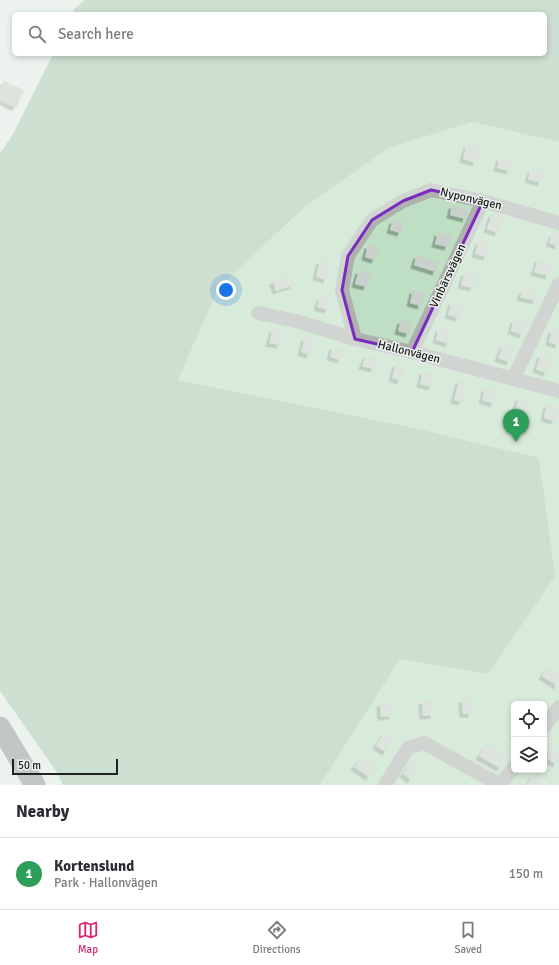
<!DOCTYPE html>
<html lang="en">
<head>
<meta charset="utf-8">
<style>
	:root { --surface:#fff; --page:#f2f2f3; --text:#2b2b33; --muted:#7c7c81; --line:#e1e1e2; --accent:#db2777 }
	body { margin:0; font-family:Signika,sans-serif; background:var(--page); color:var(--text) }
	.controls { position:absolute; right:12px; bottom:12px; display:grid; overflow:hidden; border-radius:6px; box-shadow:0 2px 6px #0003 }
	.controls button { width:36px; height:36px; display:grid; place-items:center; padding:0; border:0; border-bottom:1px solid var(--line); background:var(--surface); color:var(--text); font:20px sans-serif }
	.scale { position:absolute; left:12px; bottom:10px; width:106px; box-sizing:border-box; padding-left:4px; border:2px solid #202220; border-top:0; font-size:11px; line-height:14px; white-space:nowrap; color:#202220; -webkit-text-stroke:3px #ecf2ed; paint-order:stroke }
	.you { position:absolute; left:226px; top:290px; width:14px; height:14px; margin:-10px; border:3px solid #fff; border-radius:50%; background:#1a73e8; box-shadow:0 0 0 6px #1a73e833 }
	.badge { display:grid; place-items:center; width:26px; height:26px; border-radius:50%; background:var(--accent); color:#fff; font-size:13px; font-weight:700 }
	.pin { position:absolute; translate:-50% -33px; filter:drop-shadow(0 1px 2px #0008) }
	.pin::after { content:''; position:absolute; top:21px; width:14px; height:12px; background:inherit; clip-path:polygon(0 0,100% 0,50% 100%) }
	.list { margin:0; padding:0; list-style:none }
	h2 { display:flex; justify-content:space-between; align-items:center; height:52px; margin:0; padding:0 16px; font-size:17px }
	h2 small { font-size:13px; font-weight:400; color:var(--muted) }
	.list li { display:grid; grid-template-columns:26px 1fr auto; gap:12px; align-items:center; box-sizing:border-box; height:72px; padding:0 16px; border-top:1px solid var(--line) }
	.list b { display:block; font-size:15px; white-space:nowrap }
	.list p { margin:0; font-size:13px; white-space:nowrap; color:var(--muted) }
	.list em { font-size:13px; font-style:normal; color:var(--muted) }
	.icon { flex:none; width:22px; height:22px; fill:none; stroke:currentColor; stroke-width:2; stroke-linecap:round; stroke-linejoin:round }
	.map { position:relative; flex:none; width:559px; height:785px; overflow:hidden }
	.search { position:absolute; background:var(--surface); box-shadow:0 2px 6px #0003; left:12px; right:12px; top:12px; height:44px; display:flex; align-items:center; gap:10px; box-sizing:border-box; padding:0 14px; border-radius:6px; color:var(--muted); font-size:15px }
	.sheet { height:124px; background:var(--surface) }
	nav { display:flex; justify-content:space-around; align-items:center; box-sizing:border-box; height:56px; border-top:1px solid var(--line); background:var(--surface); font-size:11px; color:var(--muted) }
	nav a { display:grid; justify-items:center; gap:2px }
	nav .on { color:var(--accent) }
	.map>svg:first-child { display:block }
</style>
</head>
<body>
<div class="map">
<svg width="559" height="785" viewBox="0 0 559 785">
	<defs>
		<filter id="shadow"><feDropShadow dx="-3.5" dy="3.5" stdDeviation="0" flood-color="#0004"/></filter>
	</defs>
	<rect width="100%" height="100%" fill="#ecf2ed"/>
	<path fill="#bedfc4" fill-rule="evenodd" d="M472 122 559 142V785H320L400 659 488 674 405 426 178 380 219 287 307 205 389 148ZM514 704H544V770H514Z"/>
	<polygon fill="#a7c8ad" points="85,0 559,0 559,142 472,122 389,148 307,205 219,287 178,380 405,426 539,458 555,576 488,674 400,659 320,785 63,785 56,771 0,691 0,153 12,136 53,54 545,54 545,14 72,14 75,8"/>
	<g fill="#cad0cb" filter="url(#shadow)">
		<polygon points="4,81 24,90 16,108 0,100 0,89"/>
		<polygon points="467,144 480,148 476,163 463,159"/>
		<polygon points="500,157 513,161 510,171 497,168"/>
		<polygon points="531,169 544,172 541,183 528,179"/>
		<polygon points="452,205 468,209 466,219 450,215"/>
		<polygon points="492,213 503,216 498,233 487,229"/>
		<polygon points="393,220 404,222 401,233 390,230"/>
		<polygon points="438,232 451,236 448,247 435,244"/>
		<polygon points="553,233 559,234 559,246 549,243"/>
		<polygon points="479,241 490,245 487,257 475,254"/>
		<polygon points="368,245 379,248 375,260 365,257"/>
		<polygon points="417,255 439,262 436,272 414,265"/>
		<polygon points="538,259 552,263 549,276 534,272"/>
		<polygon points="320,260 331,263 327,280 316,277"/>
		<polygon points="359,270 371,274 367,287 355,284"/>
		<polygon points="465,272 477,276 473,288 461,285"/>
		<polygon points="290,275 294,285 276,291 273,281"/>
		<polygon points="523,289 538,293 536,301 520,297"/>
		<polygon points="413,290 425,294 421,306 410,303"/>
		<polygon points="320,297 331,300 328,310 317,307"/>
		<polygon points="452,301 463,304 459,318 448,315"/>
		<polygon points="514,319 526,322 523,335 511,331"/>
		<polygon points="401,320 412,323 409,334 398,331"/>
		<polygon points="439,328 452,332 449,344 436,340"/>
		<polygon points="273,329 283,331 280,345 269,343"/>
		<polygon points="552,329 559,331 559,345 549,342"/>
		<polygon points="305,337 314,340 310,355 301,352"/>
		<polygon points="503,345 514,348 510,362 498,358"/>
		<polygon points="333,346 344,349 341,360 330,357"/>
		<polygon points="541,354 552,358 547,373 536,369"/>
		<polygon points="366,355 378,358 374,369 362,366"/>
		<polygon points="396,363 405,365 401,381 392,378"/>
		<polygon points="423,371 436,374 432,387 420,384"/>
		<polygon points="459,380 467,383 462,402 454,400"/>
		<polygon points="485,388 497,391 494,404 482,400"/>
		<polygon points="519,397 528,399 524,417 514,414"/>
		<polygon points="547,404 559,407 555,421 544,418"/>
		<polygon points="548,667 559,674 558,686 542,676"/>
		<polygon points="536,697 547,704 532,704"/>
		<polygon points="471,698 472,714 463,714 462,699"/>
		<polygon points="434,700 434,715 423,716 422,701"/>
		<polygon points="391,702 393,716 381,717 380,703"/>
		<polygon points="384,732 394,738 386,752 376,746"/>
		<polygon points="486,745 507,758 500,768 479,756"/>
		<polygon points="552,749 559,754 559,759 556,764 546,758"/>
		<polygon points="362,756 376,766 369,777 354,767"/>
		<polygon points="413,760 421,766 411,780 403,774"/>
		<polygon points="533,775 544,781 542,785 527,785"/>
	</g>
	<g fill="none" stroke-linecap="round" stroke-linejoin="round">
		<g stroke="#afb1af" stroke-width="14">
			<polyline points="258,313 296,321 355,339 412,352 559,391"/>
			<polyline points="355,339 342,290 348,256 372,220 403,201 431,190 483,201 559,223"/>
			<polyline points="412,352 483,201"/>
			<polyline points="513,379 559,284"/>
			<polyline points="544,727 559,707"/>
			<polyline points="385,785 408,748 424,743 500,785"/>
			<polyline points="500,785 514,767"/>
		</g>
		<polyline stroke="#8f9390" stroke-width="21" points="0,727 35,785"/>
	</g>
	<path d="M0 0H559V785H0ZM431 190 483 201 412 352 355 339 342 290 348 256 372 220 403 201Z" fill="#ecf2ed" fill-opacity=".55" fill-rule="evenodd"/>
	<path fill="none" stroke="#7b2cbf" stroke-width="3" stroke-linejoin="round" d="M431 190 483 201 412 352 355 339 342 290 348 256 372 220 403 201Z"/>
	<g text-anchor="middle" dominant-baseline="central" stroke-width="3" stroke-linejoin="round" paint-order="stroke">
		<g font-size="12" fill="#202220" stroke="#ecf2ed">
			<text transform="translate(471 199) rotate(13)">Nyponvägen</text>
			<text transform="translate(448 276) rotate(-65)">Vinbärsvägen</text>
			<text transform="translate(409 352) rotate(14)">Hallonvägen</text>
		</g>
	</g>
</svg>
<div class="controls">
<button><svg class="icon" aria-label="locate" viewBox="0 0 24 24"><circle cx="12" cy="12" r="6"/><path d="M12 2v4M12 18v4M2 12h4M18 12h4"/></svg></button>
<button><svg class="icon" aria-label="layers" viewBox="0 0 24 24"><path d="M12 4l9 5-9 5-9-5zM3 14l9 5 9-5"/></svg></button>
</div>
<div class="scale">50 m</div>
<div class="you"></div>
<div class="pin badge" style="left:516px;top:442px;background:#2e9e5b">1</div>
<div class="search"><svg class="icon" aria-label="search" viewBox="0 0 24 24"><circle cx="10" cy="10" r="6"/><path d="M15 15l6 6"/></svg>Search here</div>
</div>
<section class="sheet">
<h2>Nearby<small></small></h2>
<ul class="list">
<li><span class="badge" style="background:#2e9e5b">1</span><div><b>Kortenslund</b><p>Park · Hallonvägen</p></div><em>150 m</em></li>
</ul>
</section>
<nav>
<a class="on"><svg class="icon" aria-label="map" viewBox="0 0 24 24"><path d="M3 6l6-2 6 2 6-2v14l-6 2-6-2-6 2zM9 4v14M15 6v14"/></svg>Map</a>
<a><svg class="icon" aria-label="directions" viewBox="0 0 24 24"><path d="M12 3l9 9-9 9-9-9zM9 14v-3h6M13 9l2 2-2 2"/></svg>Directions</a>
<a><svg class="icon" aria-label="saved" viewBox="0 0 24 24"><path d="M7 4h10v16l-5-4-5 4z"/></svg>Saved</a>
</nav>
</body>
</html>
